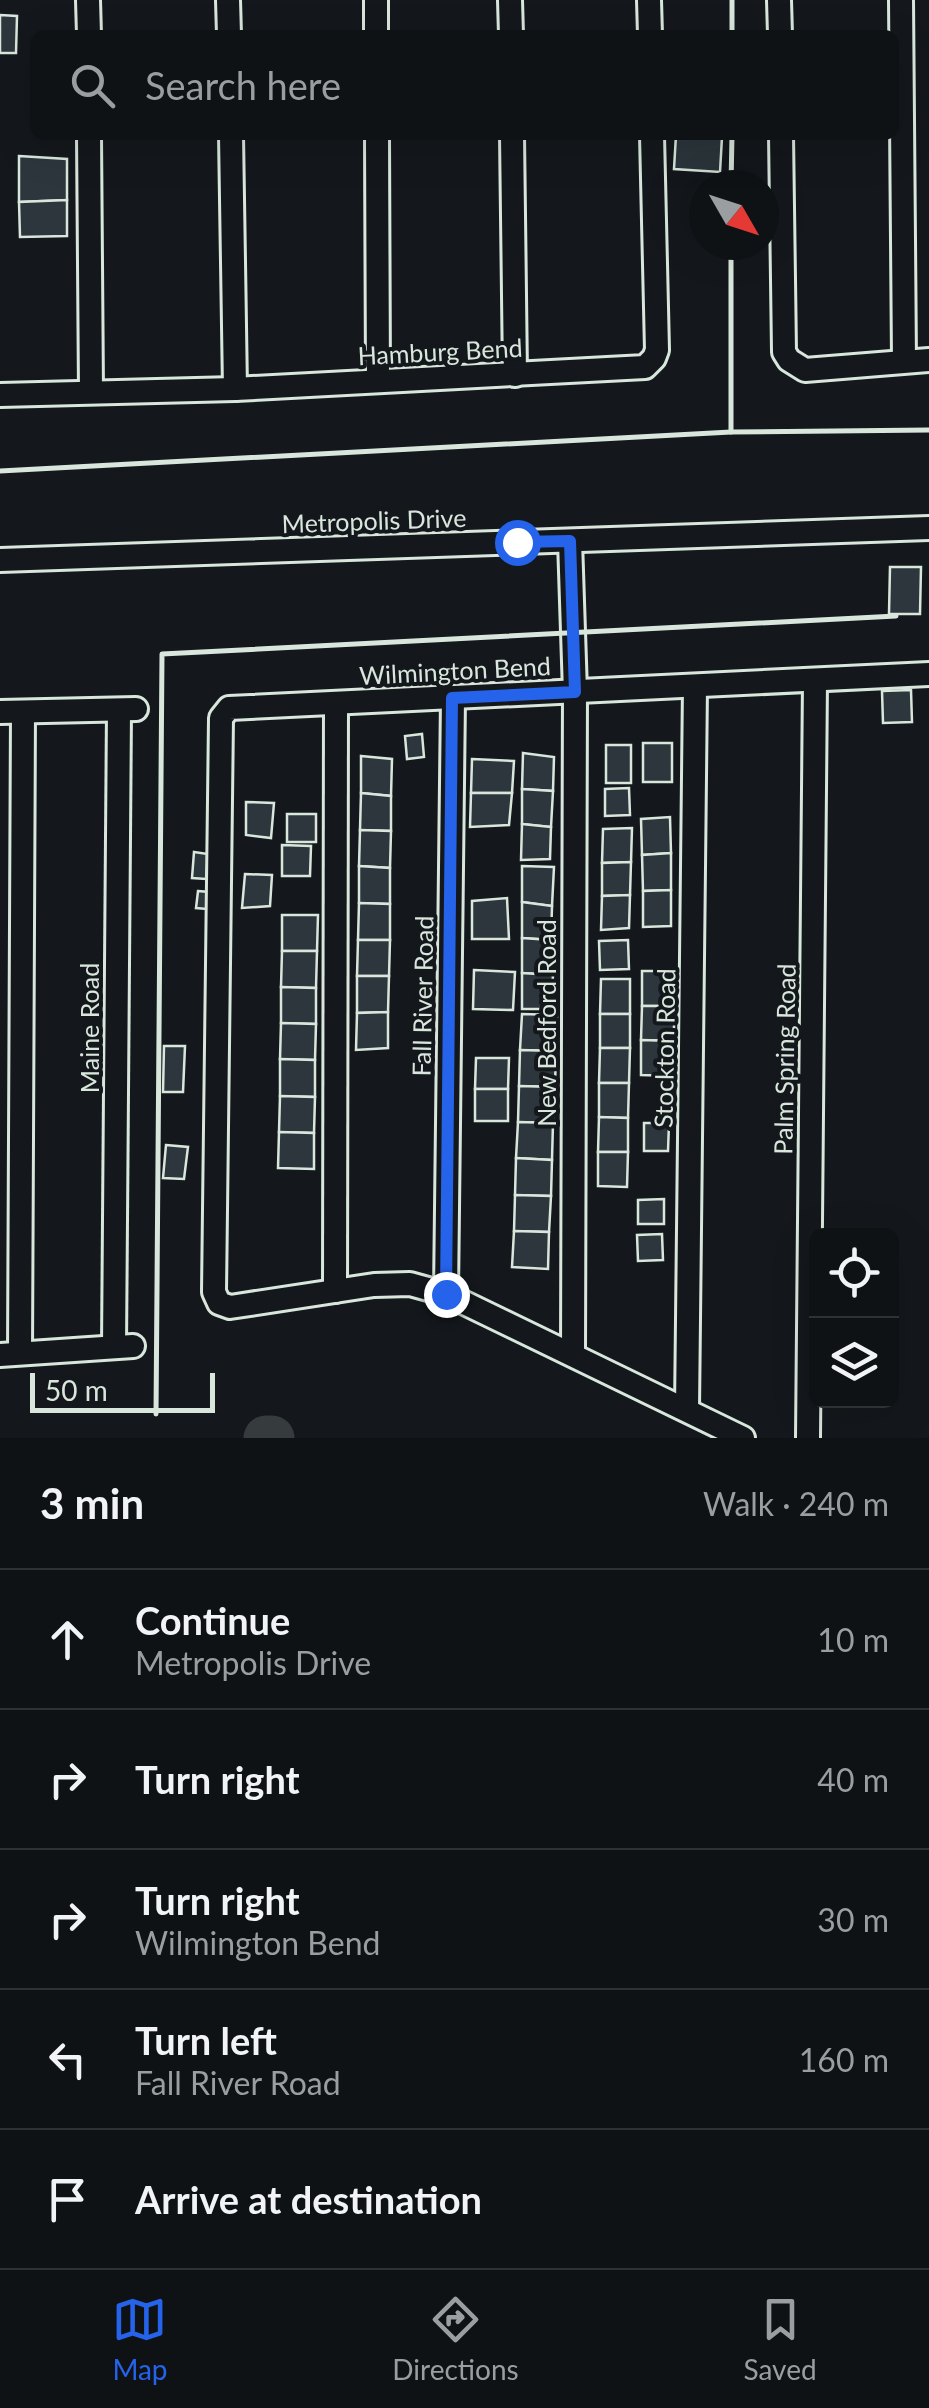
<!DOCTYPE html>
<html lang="en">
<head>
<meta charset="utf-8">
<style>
	:root { --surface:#0f1215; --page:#181b1e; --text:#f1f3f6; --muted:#9b9ea0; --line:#2f3234; --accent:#2563eb }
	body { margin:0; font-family:Lato,sans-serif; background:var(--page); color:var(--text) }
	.controls { position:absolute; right:30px; bottom:30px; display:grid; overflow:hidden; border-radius:15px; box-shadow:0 10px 40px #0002 }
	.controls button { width:90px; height:90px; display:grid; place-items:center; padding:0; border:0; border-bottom:2px solid var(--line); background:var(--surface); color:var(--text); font:50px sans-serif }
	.compass { position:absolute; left:689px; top:170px; width:90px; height:90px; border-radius:50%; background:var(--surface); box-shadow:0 10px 40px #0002; rotate:129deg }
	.scale { position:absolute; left:30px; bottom:25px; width:185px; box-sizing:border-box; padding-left:10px; border:5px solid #d8e6dc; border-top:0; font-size:28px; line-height:35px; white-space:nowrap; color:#d8e6dc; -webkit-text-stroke:8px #14181c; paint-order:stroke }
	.stop { position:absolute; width:30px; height:30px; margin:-22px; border:8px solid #2563eb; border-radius:50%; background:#fff }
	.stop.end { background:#2563eb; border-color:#fff; box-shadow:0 2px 10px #0008 }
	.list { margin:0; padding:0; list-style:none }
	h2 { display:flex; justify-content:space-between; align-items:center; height:130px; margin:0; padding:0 40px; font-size:42px }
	h2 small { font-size:32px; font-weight:400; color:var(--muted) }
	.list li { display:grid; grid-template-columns:65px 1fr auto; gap:30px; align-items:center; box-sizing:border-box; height:140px; padding:0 40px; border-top:2px solid var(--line) }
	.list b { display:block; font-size:38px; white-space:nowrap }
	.list p { margin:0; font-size:32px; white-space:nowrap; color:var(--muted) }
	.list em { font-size:32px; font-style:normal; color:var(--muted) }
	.icon { flex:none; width:55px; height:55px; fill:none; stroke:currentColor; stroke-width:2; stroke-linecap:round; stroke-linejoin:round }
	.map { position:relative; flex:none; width:929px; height:1438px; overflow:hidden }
	.search { position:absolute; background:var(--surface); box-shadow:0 10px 40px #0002; left:30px; right:30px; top:30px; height:110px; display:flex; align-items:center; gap:25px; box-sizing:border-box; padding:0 35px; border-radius:15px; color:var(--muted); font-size:38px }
	.sheet { height:830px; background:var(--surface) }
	nav { display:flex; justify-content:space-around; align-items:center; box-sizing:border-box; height:140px; border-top:2px solid var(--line); background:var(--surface); font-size:28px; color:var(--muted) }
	nav a { display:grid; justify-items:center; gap:5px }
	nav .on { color:var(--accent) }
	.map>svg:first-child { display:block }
</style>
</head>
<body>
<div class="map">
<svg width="929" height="1438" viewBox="0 0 929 1438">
	<rect width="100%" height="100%" fill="#14181c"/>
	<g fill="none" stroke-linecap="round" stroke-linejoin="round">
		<polyline stroke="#363b3e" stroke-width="45" points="266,1438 272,1438"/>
	</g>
	<g fill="#2c363c" stroke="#d8e6dc" stroke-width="2.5">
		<polygon points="0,15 17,16 16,53 0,53"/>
		<polygon points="676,135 722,137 720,172 674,169"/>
		<polygon points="19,156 67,159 67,200 19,202"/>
		<polygon points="67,200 67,236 20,237 19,202"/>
		<polygon points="890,567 921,567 920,614 889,614"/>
		<polygon points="911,690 912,722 883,723 882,691"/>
		<polygon points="422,734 424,757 407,759 405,736"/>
		<rect x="643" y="743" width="29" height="39"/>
		<rect x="606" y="745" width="25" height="38"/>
		<polygon points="523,753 554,757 553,791 522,789"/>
		<polygon points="361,756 392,759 391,796 361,793"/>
		<polygon points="472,759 514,761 512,793 471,793"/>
		<polygon points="629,788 630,815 605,816 605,789"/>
		<polygon points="522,789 553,791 551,827 522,824"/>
		<polygon points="361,793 391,796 391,831 360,830"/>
		<polygon points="471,793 512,793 509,825 470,827"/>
		<polygon points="246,802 274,803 271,838 246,835"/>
		<rect x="287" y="814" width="29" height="28"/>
		<polygon points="670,817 671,853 642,855 641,819"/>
		<polygon points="522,824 551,827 550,859 521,860"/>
		<polygon points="632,828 631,862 602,863 603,829"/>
		<polygon points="360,830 391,831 390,868 359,866"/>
		<polygon points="282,845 311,846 310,876 282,876"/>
		<polygon points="194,852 208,854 206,879 192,878"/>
		<polygon points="671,853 671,890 643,891 642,855"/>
		<polygon points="631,862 630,895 602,896 602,863"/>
		<polygon points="359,866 390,868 390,904 359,903"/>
		<polygon points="522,866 554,867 552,906 522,902"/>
		<polygon points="245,874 272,875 270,906 242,908"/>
		<polygon points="671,890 671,926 643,927 643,891"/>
		<polygon points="198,891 209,892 207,909 196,908"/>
		<polygon points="630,895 629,928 601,930 602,896"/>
		<polygon points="507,898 509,939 472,939 472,901"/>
		<polygon points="522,902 552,906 551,940 522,938"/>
		<polygon points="359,903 390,904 390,940 358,940"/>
		<polygon points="282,915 318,915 317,951 282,951"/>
		<polygon points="522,938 551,940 553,975 522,973"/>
		<polygon points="358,940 390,940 389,976 357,976"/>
		<polygon points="628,940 629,969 600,970 599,941"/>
		<polygon points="282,951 317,951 316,988 281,987"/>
		<polygon points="474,970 515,972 513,1010 473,1009"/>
		<polygon points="642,971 675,971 674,1006 642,1006"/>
		<polygon points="522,973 553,975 551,1009 522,1009"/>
		<polygon points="357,976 389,976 388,1012 357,1013"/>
		<polygon points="601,979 630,979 630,1014 600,1014"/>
		<polygon points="281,987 316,988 316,1024 281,1023"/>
		<polygon points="642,1006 674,1006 674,1041 641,1040"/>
		<polygon points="388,1012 388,1048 356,1050 357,1013"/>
		<polygon points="522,1014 557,1015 556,1051 520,1050"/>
		<rect x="600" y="1014" width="30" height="34"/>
		<polygon points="281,1023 316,1024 315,1060 280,1059"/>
		<polygon points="641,1040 674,1041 673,1076 641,1075"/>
		<polygon points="164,1046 185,1046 183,1092 163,1092"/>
		<polygon points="600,1048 630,1048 629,1083 599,1083"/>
		<polygon points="520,1050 556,1051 555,1087 519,1086"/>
		<polygon points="476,1058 509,1058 508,1089 475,1089"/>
		<polygon points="280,1059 315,1060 315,1097 280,1096"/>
		<polygon points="599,1083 629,1083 628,1118 599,1117"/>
		<polygon points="519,1086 555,1087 553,1123 518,1122"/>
		<rect x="475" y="1089" width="33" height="32"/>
		<polygon points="280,1096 315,1097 314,1133 279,1132"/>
		<polygon points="599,1117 628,1118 628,1152 598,1152"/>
		<polygon points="518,1122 553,1123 552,1160 516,1158"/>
		<polygon points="644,1123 669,1123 668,1151 644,1151"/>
		<polygon points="279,1132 314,1133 314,1169 278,1168"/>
		<polygon points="166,1145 188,1147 184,1179 163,1178"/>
		<polygon points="598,1152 628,1152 627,1187 598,1186"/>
		<polygon points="516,1158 552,1160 551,1196 515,1195"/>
		<polygon points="515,1195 551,1196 549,1232 514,1231"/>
		<polygon points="664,1199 664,1224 638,1224 638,1200"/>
		<polygon points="514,1231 549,1232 548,1269 512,1267"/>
		<polygon points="662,1234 663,1260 638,1261 637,1235"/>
	</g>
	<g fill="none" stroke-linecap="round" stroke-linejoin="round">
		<g stroke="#d8e6dc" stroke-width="28">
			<g id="minor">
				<polyline points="88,0 89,35"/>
				<polyline points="228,0 229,35"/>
				<polyline points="376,0 376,35"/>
				<polyline points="510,0 511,35"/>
				<polyline points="649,0 650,35"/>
				<polyline points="779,0 780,35"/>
				<polyline points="901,0 904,361"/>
				<polyline points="89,135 91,392"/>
				<polyline points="231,135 235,389"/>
				<polyline points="377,135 378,380"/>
				<polyline points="512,135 515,375"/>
				<polyline points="781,135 784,352 789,360 805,370 929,360"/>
				<polyline points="0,395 235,389 645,367 654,358 657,350 652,135"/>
				<polyline points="570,541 575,692 573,1354"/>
				<polyline points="0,560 929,528"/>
				<polyline points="0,712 136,709"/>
				<polyline points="335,1291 336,703"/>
				<polyline points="446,1294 453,698"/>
				<polyline points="114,1347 119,710"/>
				<polyline points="20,1353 23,712"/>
				<polyline points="0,1355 133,1346"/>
				<polyline points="687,1410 695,686"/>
				<polyline points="743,1438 446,1294 410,1284 374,1285 230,1307 219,1303 214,1292 221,718 229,708 929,674"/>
				<polyline points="808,1438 815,681"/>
			</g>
		</g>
		<use href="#minor" stroke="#14181c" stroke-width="22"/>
		<g stroke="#d8e6dc" stroke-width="5">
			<polyline points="732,35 732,0"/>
			<polyline points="731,185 732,135"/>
			<polyline points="731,432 731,245"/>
			<polyline points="0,471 731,432 929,430"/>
			<polyline points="156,1414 162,654 896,616"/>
		</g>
	</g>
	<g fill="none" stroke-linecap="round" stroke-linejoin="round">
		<polyline stroke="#2563eb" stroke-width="12" points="446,1294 452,698 575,692 570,541 517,542"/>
	</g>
	<g text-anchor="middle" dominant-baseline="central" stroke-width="8" stroke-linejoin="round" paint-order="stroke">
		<g font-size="25" fill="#d8e6dc" stroke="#14181c">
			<text transform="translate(440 351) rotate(-3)">Hamburg Bend</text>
			<text transform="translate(374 520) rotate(-2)">Metropolis Drive</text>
			<text transform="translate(455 670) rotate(-3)">Wilmington Bend</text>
			<text transform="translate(422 996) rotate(-89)">Fall River Road</text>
			<text transform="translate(546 1023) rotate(-90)">New Bedford Road</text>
			<text transform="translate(89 1028) rotate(-90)">Maine Road</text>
			<text transform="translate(664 1048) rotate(-89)">Stockton Road</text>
			<text transform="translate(784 1059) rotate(-89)">Palm Spring Road</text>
		</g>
	</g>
</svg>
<div class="controls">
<button><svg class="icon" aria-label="locate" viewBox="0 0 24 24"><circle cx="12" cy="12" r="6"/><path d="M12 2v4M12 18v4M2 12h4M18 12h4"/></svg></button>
<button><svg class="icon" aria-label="layers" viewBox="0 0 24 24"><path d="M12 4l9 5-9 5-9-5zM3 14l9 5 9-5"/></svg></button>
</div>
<svg class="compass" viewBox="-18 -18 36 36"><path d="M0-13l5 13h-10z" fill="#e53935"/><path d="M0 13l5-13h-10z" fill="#9b9ea0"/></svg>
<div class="scale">50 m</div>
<div class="stop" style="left:517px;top:542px"></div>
<div class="stop end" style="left:446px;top:1294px"></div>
<div class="search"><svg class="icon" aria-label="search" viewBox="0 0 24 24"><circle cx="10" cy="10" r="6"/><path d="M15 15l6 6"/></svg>Search here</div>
</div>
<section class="sheet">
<h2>3 min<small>Walk · 240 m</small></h2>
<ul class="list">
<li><svg class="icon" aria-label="ahead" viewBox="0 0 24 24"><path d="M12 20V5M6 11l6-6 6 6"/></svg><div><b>Continue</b><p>Metropolis Drive</p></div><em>10 m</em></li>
<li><svg class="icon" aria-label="right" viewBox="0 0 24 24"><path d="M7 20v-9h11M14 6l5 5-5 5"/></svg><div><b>Turn right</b></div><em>40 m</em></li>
<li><svg class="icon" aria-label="right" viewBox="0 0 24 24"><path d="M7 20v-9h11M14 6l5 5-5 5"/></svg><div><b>Turn right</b><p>Wilmington Bend</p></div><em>30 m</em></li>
<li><svg class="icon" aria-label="left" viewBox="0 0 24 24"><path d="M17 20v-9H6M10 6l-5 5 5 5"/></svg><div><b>Turn left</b><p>Fall River Road</p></div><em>160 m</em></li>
<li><svg class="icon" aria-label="arrive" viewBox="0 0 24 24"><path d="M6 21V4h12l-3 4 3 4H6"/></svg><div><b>Arrive at destination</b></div></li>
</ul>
</section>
<nav>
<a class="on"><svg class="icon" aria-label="map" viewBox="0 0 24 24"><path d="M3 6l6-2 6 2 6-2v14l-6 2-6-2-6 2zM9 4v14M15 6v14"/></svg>Map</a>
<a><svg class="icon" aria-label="directions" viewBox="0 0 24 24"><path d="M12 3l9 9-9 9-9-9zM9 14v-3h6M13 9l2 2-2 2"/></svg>Directions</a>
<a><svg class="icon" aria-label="saved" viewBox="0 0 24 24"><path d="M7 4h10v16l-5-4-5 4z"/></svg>Saved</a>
</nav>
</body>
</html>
